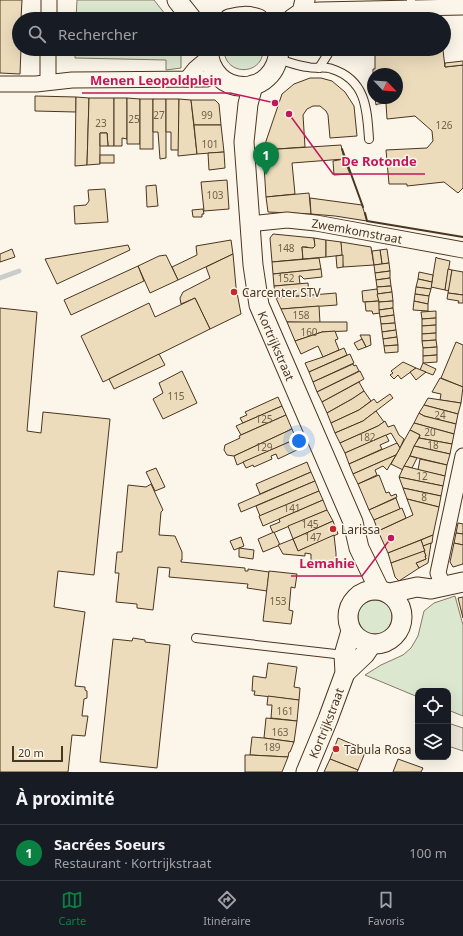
<!DOCTYPE html>
<html lang="fr">
<head>
<meta charset="utf-8">
<style>
	:root { --surface:#171b24; --page:#242831; --text:#f1f3f6; --muted:#9ea1a6; --line:#363941; --accent:#0b8043 }
	body { margin:0; font-family:"Noto Sans",sans-serif; background:var(--page); color:var(--text) }
	.controls { position:absolute; right:12px; bottom:12px; display:grid; overflow:hidden; border-radius:8px; box-shadow:0 4px 16px #0002 }
	.controls button { width:36px; height:36px; display:grid; place-items:center; padding:0; border:0; border-bottom:1px solid var(--line); background:var(--surface); color:var(--text); font:20px sans-serif }
	.compass { position:absolute; left:367px; top:68px; width:36px; height:36px; border-radius:50%; background:var(--surface); box-shadow:0 4px 16px #0002; rotate:115deg }
	.scale { position:absolute; left:12px; bottom:10px; width:51px; box-sizing:border-box; padding-left:4px; border:2px solid #4a3520; border-top:0; font-size:11px; line-height:14px; white-space:nowrap; color:#4a3520; -webkit-text-stroke:3px #fbf6e9; paint-order:stroke }
	.you { position:absolute; left:299px; top:441px; width:14px; height:14px; margin:-10px; border:3px solid #fff; border-radius:50%; background:#1a73e8; box-shadow:0 0 0 6px #1a73e833 }
	.badge { display:grid; place-items:center; width:26px; height:26px; border-radius:50%; background:var(--accent); color:#fff; font-size:13px; font-weight:700 }
	.pin { position:absolute; translate:-50% -33px; filter:drop-shadow(0 1px 2px #0008) }
	.pin::after { content:''; position:absolute; top:21px; width:14px; height:12px; background:inherit; clip-path:polygon(0 0,100% 0,50% 100%) }
	.list { margin:0; padding:0; list-style:none }
	h2 { display:flex; justify-content:space-between; align-items:center; height:52px; margin:0; padding:0 16px; font-size:17px }
	h2 small { font-size:13px; font-weight:400; color:var(--muted) }
	.list li { display:grid; grid-template-columns:26px 1fr auto; gap:12px; align-items:center; box-sizing:border-box; height:56px; padding:0 16px; border-top:1px solid var(--line) }
	.list b { display:block; font-size:15px; white-space:nowrap }
	.list p { margin:0; font-size:13px; white-space:nowrap; color:var(--muted) }
	.list em { font-size:13px; font-style:normal; color:var(--muted) }
	.icon { flex:none; width:22px; height:22px; fill:none; stroke:currentColor; stroke-width:2; stroke-linecap:round; stroke-linejoin:round }
	.map { position:relative; flex:none; width:463px; height:772px; overflow:hidden }
	.search { position:absolute; background:var(--surface); box-shadow:0 4px 16px #0002; left:12px; right:12px; top:12px; height:44px; display:flex; align-items:center; gap:10px; box-sizing:border-box; padding:0 14px; border-radius:22px; color:var(--muted); font-size:15px }
	.sheet { height:108px; background:var(--surface) }
	nav { display:flex; justify-content:space-around; align-items:center; box-sizing:border-box; height:56px; border-top:1px solid var(--line); background:var(--surface); font-size:11px; color:var(--muted) }
	nav a { display:grid; justify-items:center; gap:2px }
	nav .on { color:var(--accent) }
	.map>svg:first-child { display:block }
</style>
</head>
<body>
<div class="map">
<svg width="463" height="772" viewBox="0 0 463 772">
	<rect width="100%" height="100%" fill="#fbf6e9"/>
	<g fill="#dce7d0" stroke="#887966">
		<polygon points="77,0 154,0 169,19 76,19"/>
		<polygon points="75,49 181,49 181,68 166,70 166,60 75,58"/>
		<path d="M224 49H263C264 76 224 77 224 49Z"/>
		<polygon points="455,596 463,625 463,716 448,710 448,691 418,691 418,697 365,675 381,665 403,655 411,648 418,636 424,611 434,603"/>
		<circle cx="375" cy="617" r="17"/>
	</g>
	<polygon fill="#ede7d9" stroke="#887966" points="448,723 463,728 463,751 448,746"/>
	<g fill="none" stroke-linecap="round" stroke-linejoin="round">
		<polyline stroke="#c9cecd" stroke-width="5" points="0,278 19,271"/>
	</g>
	<g fill="#ecdcbc" stroke="#4a3520">
		<polygon points="0,0 22,0 21,19 19,19 19,49 21,49 20,74 0,73"/>
		<polygon points="384,49 429,49 430,51 443,50 445,67 463,65 463,188 458,193 444,182 407,186 407,184 389,184 386,150 427,148 433,141 432,131 415,116 387,119 386,103 378,104 376,105 375,98 397,98 397,74 373,74 373,69 375,69 375,51 382,51"/>
		<polygon points="463,61 463,65 445,67 445,63"/>
		<polygon points="310,78 321,78 332,81 345,92 354,106 357,136 330,138 328,115 326,111 320,106 313,106 307,109 303,115 305,147 263,150 282,94 294,84"/>
		<polygon points="35,96 76,97 76,112 35,111"/>
		<polygon points="76,97 89,98 87,165 75,166"/>
		<polygon points="89,98 114,98 114,146 108,146 107,133 100,133 100,164 87,165"/>
		<polygon points="114,98 127,98 127,139 122,138 122,146 114,146"/>
		<polygon points="127,98 140,99 140,144 127,144"/>
		<rect x="140" y="99" width="13" height="50"/>
		<polygon points="153,99 166,99 166,158 160,159 158,132 153,132"/>
		<polygon points="166,99 179,99 179,150 171,150 171,132 166,132"/>
		<polygon points="179,99 191,100 197,154 178,156"/>
		<polygon points="191,100 215,100 219,104 221,125 194,125"/>
		<polygon points="194,125 221,125 224,152 197,154"/>
		<polygon points="100,133 107,133 108,146 100,146"/>
		<polygon points="341,145 344,159 292,163 295,194 266,197 263,150"/>
		<polygon points="224,152 225,168 209,170 208,153"/>
		<rect x="100" y="155" width="14" height="8"/>
		<polygon points="344,159 350,174 334,175 333,161"/>
		<polygon points="227,180 229,209 204,211 201,182"/>
		<polygon points="156,185 158,206 147,207 146,186"/>
		<polygon points="105,189 108,222 75,224 74,206 86,205 89,201 88,190"/>
		<polygon points="309,193 311,214 268,212 266,197"/>
		<polygon points="310,198 362,205 367,221 335,216 311,214"/>
		<polygon points="203,209 204,214 202,214 202,217 193,217 192,210"/>
		<polygon points="273,234 314,238 315,246 313,248 310,249 307,247 302,247 303,259 272,262 270,238"/>
		<polygon points="314,238 326,240 326,257 303,259 302,247 313,248 315,246"/>
		<polygon points="231,240 233,254 178,280 172,267 197,255 196,246"/>
		<polygon points="326,240 341,242 343,255 326,257"/>
		<polygon points="341,242 371,247 374,265 343,267"/>
		<polygon points="128,245 130,250 57,284 45,259"/>
		<polygon points="12,249 15,257 0,262 0,254"/>
		<polygon points="387,249 389,263 382,264 380,250"/>
		<polygon points="380,250 382,264 374,265 372,251"/>
		<polygon points="233,254 236,287 241,314 210,329 195,298 181,304 180,298 183,292 210,278 206,267"/>
		<polygon points="166,255 178,280 150,293 138,266 159,256"/>
		<polygon points="343,255 343,267 337,268 336,256"/>
		<polygon points="436,257 437,258 450,261 445,290 431,287"/>
		<polygon points="319,258 321,269 273,274 272,262"/>
		<polygon points="389,263 390,271 375,273 374,265"/>
		<polygon points="138,266 144,281 71,315 64,300"/>
		<polygon points="321,269 322,277 304,279 301,276 299,276 300,284 274,286 273,274"/>
		<polygon points="448,269 452,270 449,291 445,290"/>
		<polygon points="452,270 463,272 463,295 448,293"/>
		<polygon points="390,271 390,278 376,280 375,273"/>
		<polygon points="419,272 433,275 432,282 418,279"/>
		<polygon points="390,278 391,286 377,287 376,280"/>
		<polygon points="418,279 432,282 431,289 416,287"/>
		<polygon points="308,283 309,295 276,298 274,286"/>
		<polygon points="391,286 392,292 377,294 377,287"/>
		<polygon points="416,287 431,289 429,296 415,294"/>
		<polygon points="377,289 379,301 363,302 362,291"/>
		<polygon points="392,292 393,301 379,302 377,294"/>
		<polygon points="336,293 337,305 281,309 276,298"/>
		<polygon points="448,293 463,295 463,303 458,303 459,301 447,299"/>
		<polygon points="415,294 429,296 428,304 414,301"/>
		<polygon points="195,298 210,329 103,382 81,336 149,303 155,317"/>
		<polygon points="379,301 380,313 373,314 372,311 366,311 365,302"/>
		<polygon points="393,301 393,308 379,310 379,302"/>
		<polygon points="414,301 428,304 428,311 413,310"/>
		<polygon points="319,306 320,323 287,322 281,309"/>
		<polygon points="0,308 37,312 27,431 41,433 43,412 110,419 94,575 58,571 54,607 85,612 75,686 85,687 85,690 87,691 87,698 84,699 82,716 88,716 85,736 72,735 68,772 0,772"/>
		<polygon points="393,308 394,315 380,317 379,310"/>
		<polygon points="436,311 436,318 422,319 421,312"/>
		<polygon points="394,315 395,323 381,324 380,317"/>
		<polygon points="436,318 436,325 422,326 422,319"/>
		<polygon points="287,322 347,322 347,331 322,332 295,341"/>
		<polygon points="395,323 396,330 382,332 381,324"/>
		<polygon points="436,325 436,333 422,334 422,326"/>
		<polygon points="396,330 397,337 383,339 382,332"/>
		<polygon points="335,331 338,339 335,340 339,350 323,357 318,346 301,354 295,341 322,332"/>
		<polygon points="436,333 436,340 422,341 422,334"/>
		<polygon points="360,335 370,335 371,345 366,347"/>
		<polygon points="397,337 398,345 384,346 383,339"/>
		<polygon points="362,339 366,347 358,350 354,343"/>
		<polygon points="436,340 437,347 423,348 422,341"/>
		<polygon points="456,342 463,345 463,387 441,378"/>
		<polygon points="398,345 398,352 385,353 384,346"/>
		<polygon points="437,347 437,355 423,356 423,348"/>
		<polygon points="344,348 347,355 309,372 305,363 323,357"/>
		<polygon points="159,354 165,365 114,389 109,379"/>
		<polygon points="350,354 354,363 313,382 309,372"/>
		<polygon points="437,355 437,362 423,363 423,356"/>
		<polygon points="403,362 416,368 401,379 398,375 394,379 390,375 393,373 391,371"/>
		<polygon points="423,363 436,369 433,375 420,370"/>
		<polygon points="353,364 354,366 356,365 359,371 317,392 313,382"/>
		<polygon points="416,368 426,372 416,380 410,372"/>
		<polygon points="182,371 197,403 163,419 153,399 163,393 159,383"/>
		<polygon points="360,371 364,379 322,402 317,392"/>
		<polygon points="440,378 463,387 461,403 440,400 441,394 432,392"/>
		<polygon points="359,382 364,391 352,399 327,413 322,402"/>
		<polygon points="364,391 371,401 359,410 331,423 327,413 352,399"/>
		<polygon points="390,394 393,398 363,421 335,433 331,423 359,410 374,399 377,403"/>
		<polygon points="278,397 282,406 243,423 240,418 247,415 245,412"/>
		<polygon points="428,398 461,403 458,414 424,405"/>
		<polygon points="424,405 458,414 456,424 424,416 419,413"/>
		<polygon points="282,406 286,415 241,435 236,426"/>
		<polygon points="376,411 384,422 378,426 340,443 335,433 363,421"/>
		<polygon points="419,413 424,416 456,424 454,434 414,423"/>
		<polygon points="286,415 292,429 234,456 227,455 224,450 225,445 240,438 239,436 241,435"/>
		<polygon points="385,421 388,427 394,425 399,435 404,439 400,448 391,433 345,453 340,443 378,426"/>
		<polygon points="414,423 454,434 452,444 419,438 420,435 410,430"/>
		<polygon points="292,429 296,439 237,465 234,456"/>
		<polygon points="410,430 420,435 403,470 391,464"/>
		<polygon points="386,435 389,441 380,445 382,449 349,464 345,453"/>
		<polygon points="419,438 452,444 450,454 414,446"/>
		<polygon points="296,439 301,448 278,459 276,454 271,456 272,459 254,467 253,465 246,468 243,462"/>
		<polygon points="397,443 400,448 396,455 353,474 349,464"/>
		<polygon points="414,446 450,454 447,465 410,456"/>
		<polygon points="396,455 387,470 383,466 375,470 377,475 358,484 353,474"/>
		<polygon points="410,456 417,458 412,468 404,466"/>
		<polygon points="420,459 447,465 445,476 418,470"/>
		<polygon points="307,462 311,472 260,494 256,484"/>
		<polygon points="404,466 445,476 443,486 399,477"/>
		<polygon points="156,468 165,487 155,491 146,472"/>
		<polygon points="311,472 315,481 241,512 238,504"/>
		<polygon points="379,475 386,493 389,492 391,496 396,494 397,497 369,510 358,484"/>
		<polygon points="399,477 443,486 441,496 403,488"/>
		<polygon points="315,481 319,491 260,516 256,506"/>
		<polygon points="151,484 163,510 161,512 159,535 175,536 182,552 182,560 181,560 181,562 245,568 245,571 248,571 248,569 269,572 267,591 247,588 248,584 169,577 170,568 158,567 153,610 137,608 137,604 116,602 119,573 115,573 117,552 122,552 128,485 146,487"/>
		<polygon points="403,488 441,496 439,507 407,499"/>
		<polygon points="319,491 323,500 263,526 259,516"/>
		<polygon points="396,498 400,509 374,520 369,510"/>
		<polygon points="407,499 439,507 433,535 388,553 378,531 413,515"/>
		<polygon points="323,500 327,510 273,533 270,526 280,522 279,519"/>
		<polygon points="402,508 406,518 378,531 374,520"/>
		<polygon points="327,510 333,521 293,539 288,526"/>
		<polygon points="333,521 338,534 298,551 293,539"/>
		<polygon points="458,523 463,524 463,534 456,533"/>
		<polygon points="274,532 280,545 263,552 258,539"/>
		<polygon points="456,533 463,534 463,545 454,543"/>
		<polygon points="334,535 336,553 336,568 311,565 311,554 305,553 305,556 283,554 278,545 293,539 298,551"/>
		<polygon points="433,535 432,543 423,546 421,540"/>
		<polygon points="241,537 244,546 234,550 230,541"/>
		<polygon points="421,540 425,551 391,563 388,553"/>
		<polygon points="431,543 428,563 419,568 416,563 426,559 425,556 426,556 424,551 425,551 423,546"/>
		<polygon points="454,543 463,545 463,564 453,567 450,562"/>
		<polygon points="239,548 254,550 253,559 239,557"/>
		<polygon points="424,551 426,556 425,556 426,559 416,563 419,568 399,581 395,577 391,563"/>
		<polygon points="269,571 297,574 295,588 291,587 289,610 293,611 291,624 263,621"/>
		<polygon points="463,597 463,618 458,598"/>
		<polygon points="133,638 145,640 145,642 170,645 157,768 100,762 113,639 132,641"/>
		<polygon points="268,663 297,667 294,687 300,688 299,700 254,695 255,691 252,691 253,676 266,678"/>
		<polygon points="268,696 299,700 297,721 271,718 272,705 267,705"/>
		<polygon points="266,718 297,721 294,742 264,738"/>
		<polygon points="252,737 264,738 294,742 290,752 289,752 288,757 250,755"/>
		<polygon points="338,738 366,750 358,770 330,759"/>
		<polygon points="245,755 250,755 288,757 282,772 245,772"/>
		<polygon points="330,759 358,770 357,772 324,772"/>
		<polygon points="398,759 423,768 421,772 393,772"/>
	</g>
	<g fill="none" stroke-linecap="round" stroke-linejoin="round">
		<g stroke="#4a3520" stroke-width="10">
			<g id="service">
				<polyline points="411,0 412,19"/>
				<path d="M278 59C288 62 298 66 308 67 315 69 324 66 332 69 366 80 367 109 369 139"/>
				<polyline points="319,68 331,49"/>
				<polyline points="196,638 344,655"/>
			</g>
		</g>
		<g stroke="#4a3520" stroke-width="17">
			<g id="minor">
				<polyline points="302,12 319,10 463,7"/>
				<polyline points="49,19 49,0"/>
				<polyline points="187,79 195,69 208,58"/>
				<polyline points="48,82 48,49"/>
				<polyline points="0,84 36,84 72,80 207,79 216,74"/>
				<path id="s1" d="M250 224 287 220 316 223 463 250"/>
				<polyline points="443,586 438,573 463,456"/>
			</g>
		</g>
		<g stroke="#4a3520" stroke-width="21">
			<g id="tertiary">
				<polyline points="177,0 192,19"/>
				<path d="M229 19C240 16 248 15 259 19"/>
				<polyline points="292,19 302,12 305,0"/>
				<path d="M208 49C210 99 277 99 279 49"/>
				<path id="s2" d="M253 85 248 104 244 142 253 265 259 305 353 522 359 548 379 589"/>
				<circle cx="375" cy="617" r="27"/>
				<polyline points="390,593 417,587 431,589 463,582"/>
				<polyline points="345,673 365,654 371,645"/>
				<path id="s3" d="M306 772 328 719 345 673 344 655 351 631"/>
			</g>
		</g>
		<use href="#service" stroke="#fbf6e9" stroke-width="8"/>
		<use href="#minor" stroke="#fbf6e9" stroke-width="15"/>
		<use href="#tertiary" stroke="#fbf6e9" stroke-width="19"/>
		<g stroke="#4a3520" stroke-width="2">
			<polyline points="342,149 363,207"/>
			<polyline points="365,213 367,221 463,237"/>
		</g>
	</g>
	<g fill="#c62828" stroke="#fbf6e9" stroke-width="1.5">
		<circle cx="234" cy="292" r="4"/>
		<circle cx="333" cy="529" r="4"/>
		<circle cx="336" cy="749" r="4"/>
	</g>
	<g text-anchor="middle" dominant-baseline="central" stroke-width="3" stroke-linejoin="round" paint-order="stroke">
		<g font-size="10" fill="#725f47">
			<text x="159" y="115">27</text>
			<text x="207" y="115">99</text>
			<text x="134" y="119">25</text>
			<text x="101" y="123">23</text>
			<text x="444" y="125">126</text>
			<text x="210" y="144">101</text>
			<text x="215" y="195">103</text>
			<text x="286" y="248">148</text>
			<text x="286" y="278">152</text>
			<text x="301" y="315">158</text>
			<text x="309" y="332">160</text>
			<text x="176" y="396">115</text>
			<text x="440" y="415">24</text>
			<text x="264" y="419">125</text>
			<text x="430" y="432">20</text>
			<text x="367" y="437">182</text>
			<text x="433" y="445">18</text>
			<text x="264" y="447">129</text>
			<text x="422" y="476">12</text>
			<text x="424" y="497">8</text>
			<text x="292" y="508">141</text>
			<text x="310" y="524">145</text>
			<text x="313" y="537">147</text>
			<text x="278" y="601">153</text>
			<text x="285" y="711">161</text>
			<text x="280" y="732">163</text>
			<text x="272" y="747">189</text>
		</g>
		<g font-size="12" fill="#4a3520" stroke="#fbf6e9">
			<text stroke="none"><textPath href="#s1" startOffset="108">Zwemkomstraat</textPath></text>
			<text stroke="none"><textPath href="#s2" startOffset="266">Kortrijkstraat</textPath></text>
			<text stroke="none"><textPath href="#s3" startOffset="53">Kortrijkstraat</textPath></text>
		</g>
		<g font-size="12" fill="#4a3520" stroke="#fbf6e9" text-anchor="start">
			<text x="242" y="292">Carcenter STV</text>
			<text x="341" y="529">Larissa</text>
			<text x="344" y="749">Tabula Rosa</text>
		</g>
	</g>
	<path fill="none" stroke="#c2185b" stroke-width="1.5" d="M275 103L230 93H82M289 114L333 174H425M391 538L362 576H291"/>
	<g fill="#c2185b" stroke="#fbf6e9" stroke-width="1.5">
		<circle cx="275" cy="103" r="4"/>
		<circle cx="289" cy="114" r="4"/>
		<circle cx="391" cy="538" r="4"/>
	</g>
	<g font-size="13" text-anchor="middle" font-weight="bold" fill="#c2185b" stroke="#fbf6e9" stroke-width="3" stroke-linejoin="round" paint-order="stroke">
		<text x="156" y="85">Menen Leopoldplein</text>
		<text x="379" y="166">De Rotonde</text>
		<text x="327" y="568">Lemahie</text>
	</g>
</svg>
<div class="controls">
<button><svg class="icon" aria-label="locate" viewBox="0 0 24 24"><circle cx="12" cy="12" r="6"/><path d="M12 2v4M12 18v4M2 12h4M18 12h4"/></svg></button>
<button><svg class="icon" aria-label="layers" viewBox="0 0 24 24"><path d="M12 4l9 5-9 5-9-5zM3 14l9 5 9-5"/></svg></button>
</div>
<svg class="compass" viewBox="-18 -18 36 36"><path d="M0-13l5 13h-10z" fill="#e53935"/><path d="M0 13l5-13h-10z" fill="#9ea1a6"/></svg>
<div class="scale">20 m</div>
<div class="you"></div>
<div class="pin badge" style="left:266px;top:175px">1</div>
<div class="search"><svg class="icon" aria-label="search" viewBox="0 0 24 24"><circle cx="10" cy="10" r="6"/><path d="M15 15l6 6"/></svg>Rechercher</div>
</div>
<section class="sheet">
<h2>À proximité<small></small></h2>
<ul class="list">
<li><span class="badge">1</span><div><b>Sacrées Soeurs</b><p>Restaurant · Kortrijkstraat</p></div><em>100 m</em></li>
</ul>
</section>
<nav>
<a class="on"><svg class="icon" aria-label="map" viewBox="0 0 24 24"><path d="M3 6l6-2 6 2 6-2v14l-6 2-6-2-6 2zM9 4v14M15 6v14"/></svg>Carte</a>
<a><svg class="icon" aria-label="directions" viewBox="0 0 24 24"><path d="M12 3l9 9-9 9-9-9zM9 14v-3h6M13 9l2 2-2 2"/></svg>Itinéraire</a>
<a><svg class="icon" aria-label="saved" viewBox="0 0 24 24"><path d="M7 4h10v16l-5-4-5 4z"/></svg>Favoris</a>
</nav>
</body>
</html>
